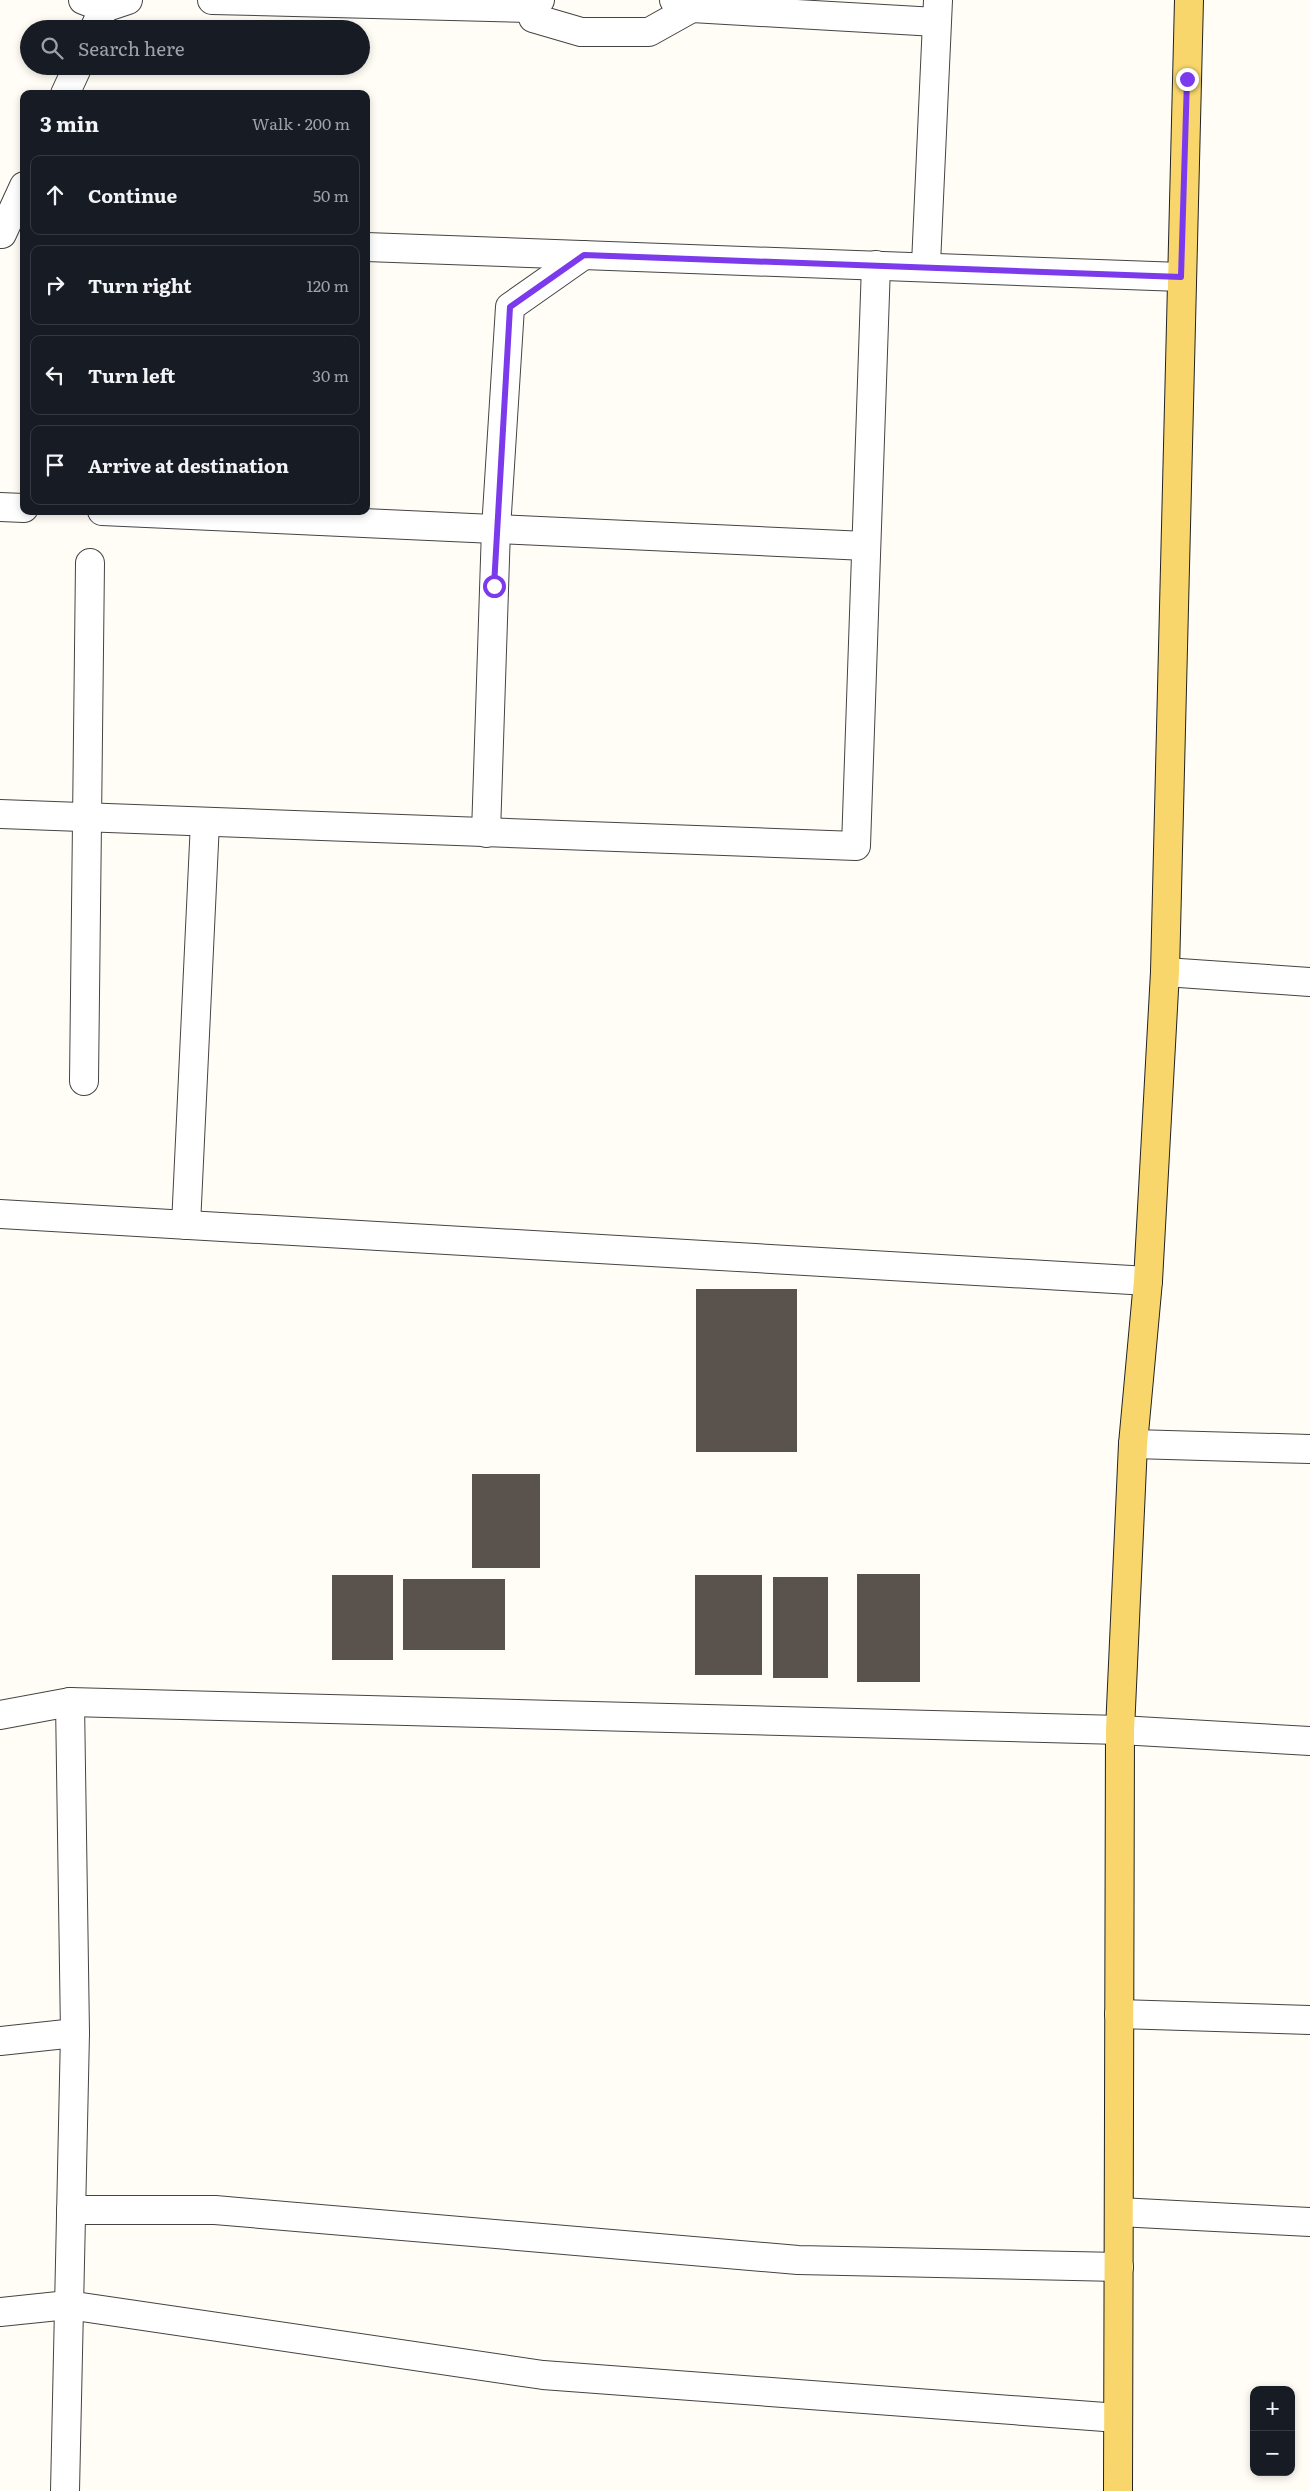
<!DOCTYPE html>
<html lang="en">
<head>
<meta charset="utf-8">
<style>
	:root { --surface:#171b24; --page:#242831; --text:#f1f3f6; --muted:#9ea1a6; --line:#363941 }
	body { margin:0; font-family:Literata,serif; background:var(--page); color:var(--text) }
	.controls { position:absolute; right:15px; bottom:15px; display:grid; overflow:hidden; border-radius:10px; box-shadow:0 2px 8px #0003 }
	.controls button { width:45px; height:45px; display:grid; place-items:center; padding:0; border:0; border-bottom:1px solid var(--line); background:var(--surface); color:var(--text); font:25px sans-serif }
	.stop { position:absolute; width:15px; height:15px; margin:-11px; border:4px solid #7c3aed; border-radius:50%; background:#fff }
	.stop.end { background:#7c3aed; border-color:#fff; box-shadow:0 1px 5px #0008 }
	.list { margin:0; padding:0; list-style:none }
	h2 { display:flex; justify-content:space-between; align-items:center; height:65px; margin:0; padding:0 20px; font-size:21px }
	h2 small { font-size:16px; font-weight:400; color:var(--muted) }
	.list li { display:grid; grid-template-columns:32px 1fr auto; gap:15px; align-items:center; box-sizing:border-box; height:80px; margin:0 10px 10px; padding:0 10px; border:1px solid var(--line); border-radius:10px }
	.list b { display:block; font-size:19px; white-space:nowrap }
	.list em { font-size:16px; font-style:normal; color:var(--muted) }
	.icon { flex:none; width:28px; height:28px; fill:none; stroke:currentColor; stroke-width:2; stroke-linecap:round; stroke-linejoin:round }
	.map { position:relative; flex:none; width:1310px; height:2491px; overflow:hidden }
	.search { position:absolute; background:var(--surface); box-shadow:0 2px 8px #0003; left:20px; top:20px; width:350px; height:55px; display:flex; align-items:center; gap:12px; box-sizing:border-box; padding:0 18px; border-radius:28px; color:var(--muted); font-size:19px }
	.panel { position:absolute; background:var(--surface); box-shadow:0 2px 8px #0003; left:20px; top:90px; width:350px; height:425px; border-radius:10px }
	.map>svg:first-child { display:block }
</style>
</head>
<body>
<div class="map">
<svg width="1310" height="2491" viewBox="0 0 1310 2491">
	<rect width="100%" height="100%" fill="#fffdf5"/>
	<g fill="#5a524d">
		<rect x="696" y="1289" width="101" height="163"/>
		<rect x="472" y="1474" width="68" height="94"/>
		<rect x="857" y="1574" width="63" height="108"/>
		<rect x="332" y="1575" width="61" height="85"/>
		<rect x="695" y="1575" width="67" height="100"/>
		<rect x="773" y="1577" width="55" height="101"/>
		<rect x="403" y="1579" width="102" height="71"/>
	</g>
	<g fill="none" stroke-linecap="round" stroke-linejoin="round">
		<g stroke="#444" stroke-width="30">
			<g id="minor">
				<polyline points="83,0 104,8 128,0"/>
				<polyline points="212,0 530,8 540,0"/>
				<polyline points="674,0 692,8 936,22"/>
				<polyline points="530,8 533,18 581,32 649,32 692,8"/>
				<polyline points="94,29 104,8"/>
				<polyline points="65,94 78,66"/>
				<polyline points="2,234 24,186"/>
				<polyline points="366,247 1181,277"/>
				<polyline points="922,267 926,264 938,0"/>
				<polyline points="0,507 24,508"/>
				<polyline points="102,511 866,546"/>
				<polyline points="0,814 856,846 876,265"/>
				<polyline points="486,833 496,529 510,307 584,255"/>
				<polyline points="1165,972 1310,982"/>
				<polyline points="84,1081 90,563"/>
				<polyline points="0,1214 1148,1281"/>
				<polyline points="186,1225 205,822"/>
				<polyline points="1133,1444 1310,1449"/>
				<polyline points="0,1715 70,1702 1120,1730 1310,1741"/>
				<polyline points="1119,2014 1310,2020"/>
				<polyline points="0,2041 75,2033 70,1702"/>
				<polyline points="71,2210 215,2210 798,2260 1119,2267"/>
				<polyline points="1119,2212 1310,2222"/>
				<polyline points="0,2312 68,2305 543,2375 1118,2418"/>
				<polyline points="65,2491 75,2033"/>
			</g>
		</g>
		<g stroke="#222" stroke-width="30">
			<polyline id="major" points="1118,2491 1120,1730 1133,1444 1148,1281 1165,972 1189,0"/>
		</g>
		<use href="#minor" stroke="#fff" stroke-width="28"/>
		<use href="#major" stroke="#f9d66b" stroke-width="28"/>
	</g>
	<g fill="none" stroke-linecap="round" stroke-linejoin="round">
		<polyline stroke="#7c3aed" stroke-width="6" points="494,586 510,307 584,255 1181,277 1187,79"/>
	</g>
</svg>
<div class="controls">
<button>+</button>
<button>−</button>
</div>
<div class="stop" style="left:494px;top:586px"></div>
<div class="stop end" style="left:1187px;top:79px"></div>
<div class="search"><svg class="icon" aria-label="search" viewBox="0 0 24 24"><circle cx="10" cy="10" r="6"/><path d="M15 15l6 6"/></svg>Search here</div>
<section class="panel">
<h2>3 min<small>Walk · 200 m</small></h2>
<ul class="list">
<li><svg class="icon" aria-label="ahead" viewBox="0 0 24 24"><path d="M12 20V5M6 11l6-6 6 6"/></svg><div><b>Continue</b></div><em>50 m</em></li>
<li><svg class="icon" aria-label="right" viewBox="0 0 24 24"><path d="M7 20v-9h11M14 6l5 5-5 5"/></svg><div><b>Turn right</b></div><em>120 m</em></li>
<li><svg class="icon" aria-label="left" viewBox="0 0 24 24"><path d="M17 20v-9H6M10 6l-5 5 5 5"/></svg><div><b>Turn left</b></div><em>30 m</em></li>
<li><svg class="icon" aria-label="arrive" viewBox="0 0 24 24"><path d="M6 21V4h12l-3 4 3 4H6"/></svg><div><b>Arrive at destination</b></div></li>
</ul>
</section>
</div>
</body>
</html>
